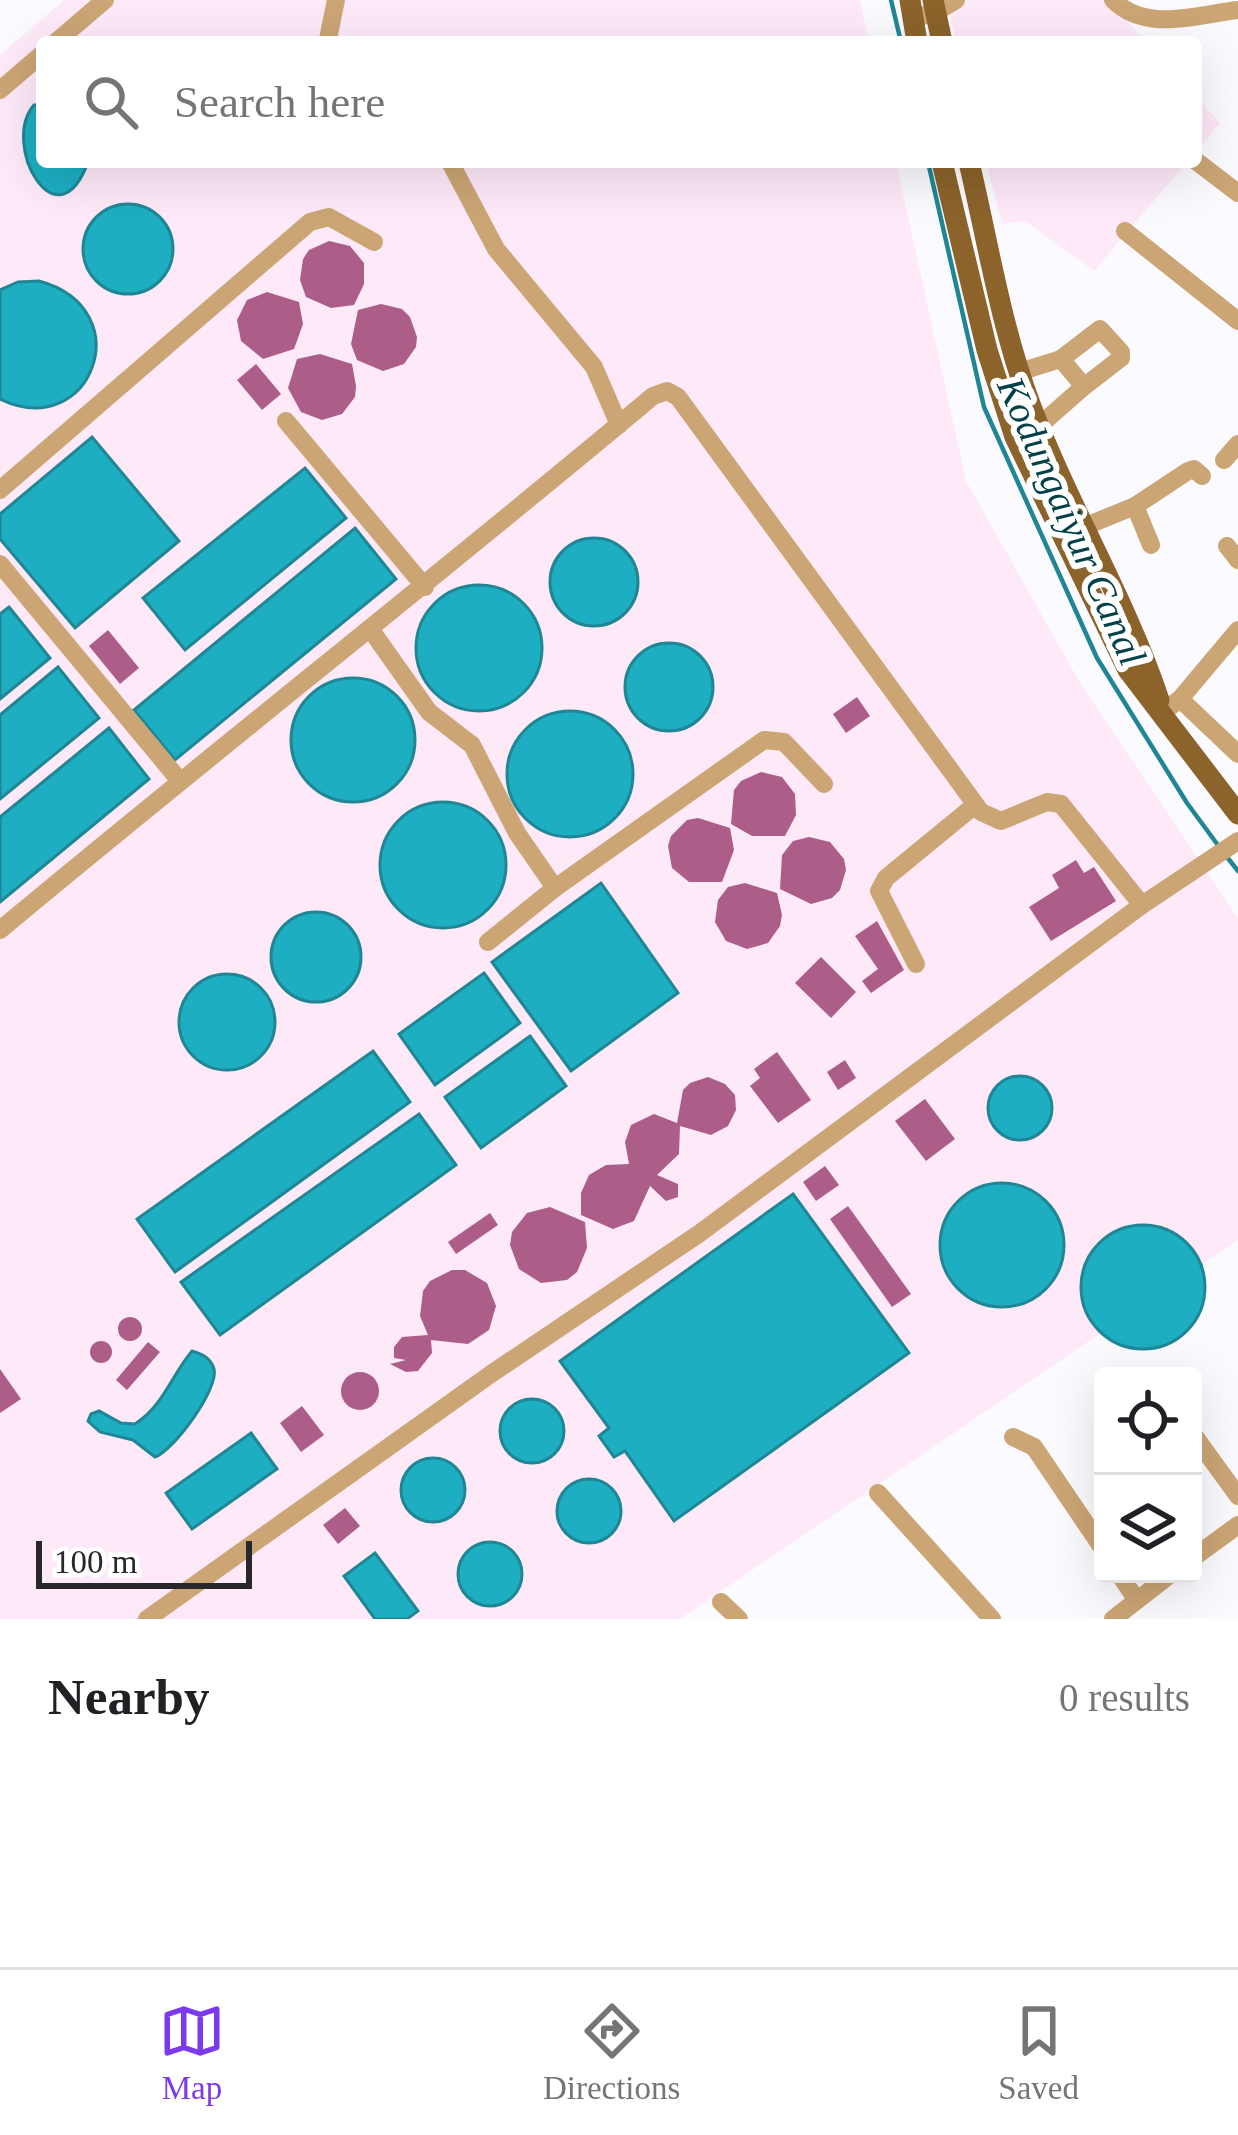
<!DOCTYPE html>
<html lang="en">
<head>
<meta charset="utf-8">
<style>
	:root { --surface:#fff; --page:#f6f6f6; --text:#202124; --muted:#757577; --line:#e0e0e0; --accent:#7c3aed }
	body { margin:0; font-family:"Times New Roman",serif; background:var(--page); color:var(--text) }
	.controls { position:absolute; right:36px; bottom:36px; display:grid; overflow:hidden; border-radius:12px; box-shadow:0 12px 48px #0002 }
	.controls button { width:108px; height:108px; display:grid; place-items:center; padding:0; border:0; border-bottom:3px solid var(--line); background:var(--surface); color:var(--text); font:60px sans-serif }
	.scale { position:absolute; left:36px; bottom:30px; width:216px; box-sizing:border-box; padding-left:12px; border:6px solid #28272b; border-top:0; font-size:33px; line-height:42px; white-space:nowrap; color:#28272b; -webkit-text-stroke:9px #fff; paint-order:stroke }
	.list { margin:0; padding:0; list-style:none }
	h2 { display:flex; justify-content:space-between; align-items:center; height:156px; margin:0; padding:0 48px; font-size:51px }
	h2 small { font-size:39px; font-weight:400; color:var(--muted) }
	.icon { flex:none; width:66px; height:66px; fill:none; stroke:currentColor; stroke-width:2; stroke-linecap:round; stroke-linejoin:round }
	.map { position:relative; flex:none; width:1238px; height:1619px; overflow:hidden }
	.search { position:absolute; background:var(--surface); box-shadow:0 12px 48px #0002; left:36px; right:36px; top:36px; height:132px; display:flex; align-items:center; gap:30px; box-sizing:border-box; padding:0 42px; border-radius:12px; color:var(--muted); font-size:45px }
	.sheet { height:348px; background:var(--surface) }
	nav { display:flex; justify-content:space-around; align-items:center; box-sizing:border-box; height:168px; border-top:3px solid var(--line); background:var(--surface); font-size:33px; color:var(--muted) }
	nav a { display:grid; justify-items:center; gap:6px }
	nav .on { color:var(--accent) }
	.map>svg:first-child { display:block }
</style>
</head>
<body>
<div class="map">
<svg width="1238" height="1619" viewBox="0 0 1238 1619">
	<rect width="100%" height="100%" fill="#fbfafe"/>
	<g fill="#fee9f9">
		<polygon points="64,0 860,0 869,42 42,42 42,162 896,162 966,481 1079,681 1238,918 1238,1240 680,1619 0,1619 0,55"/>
		<polygon points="946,0 1108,0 1146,42 956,42"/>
		<polygon points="1196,97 1220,123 1196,152"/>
		<polygon points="986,162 1187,162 1094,271 1025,221 1002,224"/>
	</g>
	<g fill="#1daec2" stroke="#208695" stroke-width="3">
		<path d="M34 105H42V162H88C57 247 0 144 34 105Z"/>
		<circle cx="128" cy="249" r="45"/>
		<path d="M39 281C142 309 91 443 0 399V290L18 282Z"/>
		<polygon points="92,437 179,541 75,628 0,539 0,514"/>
		<polygon points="305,468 346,518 185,650 143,598"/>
		<polygon points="355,528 396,579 175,760 134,710"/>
		<circle cx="594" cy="582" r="44"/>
		<circle cx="479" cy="648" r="63"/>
		<polygon points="9,607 50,658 0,699 0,614"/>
		<circle cx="669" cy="687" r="44"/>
		<polygon points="58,667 99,718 0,799 0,715"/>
		<circle cx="353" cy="740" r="62"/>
		<circle cx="570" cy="774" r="63"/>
		<polygon points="109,728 149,779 0,902 0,817"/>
		<circle cx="443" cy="865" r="63"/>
		<polygon points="601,883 678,993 571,1071 492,962"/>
		<circle cx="316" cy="957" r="45"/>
		<polygon points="484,973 520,1023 435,1085 399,1034"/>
		<circle cx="227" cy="1022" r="48"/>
		<polygon points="530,1036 566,1086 481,1148 445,1097"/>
		<polygon points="373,1051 410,1102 175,1272 137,1219"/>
		<circle cx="1020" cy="1108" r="32"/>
		<polygon points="419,1114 456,1165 220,1335 181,1282"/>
		<circle cx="1002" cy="1245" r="62"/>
		<polygon points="793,1194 909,1353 674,1521 625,1451 614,1457 599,1436 609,1428 560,1361"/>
		<circle cx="1143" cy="1287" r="62"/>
		<path d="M192 1351C202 1354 211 1358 214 1369 219 1389 174 1450 155 1457L133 1440 100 1432 88 1421 91 1414 99 1411 121 1423 135 1424C164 1405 171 1376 192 1351Z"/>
		<circle cx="532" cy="1431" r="32"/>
		<polygon points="251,1433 277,1469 192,1529 166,1493"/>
		<circle cx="433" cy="1490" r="32"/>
		<circle cx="589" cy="1511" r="32"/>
		<circle cx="490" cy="1574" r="32"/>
		<polygon points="375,1553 418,1611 407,1619 375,1619 344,1576"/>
	</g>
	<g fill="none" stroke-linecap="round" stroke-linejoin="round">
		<g stroke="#208695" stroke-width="4.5">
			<polyline points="891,0 901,42"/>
			<polyline points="928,162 984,407 1097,658 1187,803 1220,848"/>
			<polyline points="1227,857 1238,871"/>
		</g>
	</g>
	<g fill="#ac5d88">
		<polygon points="329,241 350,246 364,263 364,284 354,305 331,308 306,297 300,280 303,259 309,250"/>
		<polygon points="267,292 299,302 303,324 294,349 263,359 241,341 237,320 247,300"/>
		<polygon points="381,304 402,309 410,317 417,337 416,347 404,364 383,371 357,360 351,344 358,310"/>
		<polygon points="320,354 352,364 356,386 355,397 342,414 322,420 301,412 288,388 297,359"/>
		<polygon points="256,364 281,394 262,410 237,380"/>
		<polygon points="108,630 139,668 120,684 89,646"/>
		<polygon points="857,697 870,716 846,733 833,714"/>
		<polygon points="761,772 782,777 795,794 796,815 785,836 752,836 731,824 734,790 741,781"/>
		<polygon points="698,818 730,828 734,850 722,882 689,882 672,868 668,846 671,836 687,820"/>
		<polygon points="809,837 830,842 844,859 846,870 840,890 832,898 811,904 780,889 782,855 793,841"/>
		<polygon points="1076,860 1084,873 1094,867 1116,901 1051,941 1029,907 1059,888 1052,875"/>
		<polygon points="745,883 777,893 782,915 780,926 768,943 747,949 726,941 715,922 718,900 728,887"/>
		<polygon points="877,921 904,970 871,993 862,981 878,969 855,936"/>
		<polygon points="821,957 856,992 831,1018 795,983"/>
		<polygon points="777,1052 811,1100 778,1123 750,1086 760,1078 754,1069"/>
		<polygon points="845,1060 856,1078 838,1090 827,1072"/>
		<polygon points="708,1077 725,1084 735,1095 736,1110 728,1126 711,1135 680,1126 679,1154 657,1175 678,1184 678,1197 666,1201 650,1186 634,1221 613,1229 581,1215 581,1193 589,1175 606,1165 629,1164 625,1142 631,1125 654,1114 677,1123 683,1090 690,1083"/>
		<polygon points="925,1099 955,1139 926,1161 895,1121"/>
		<polygon points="825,1166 839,1185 816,1201 803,1182"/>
		<polygon points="848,1206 911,1294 892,1307 830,1219"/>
		<polygon points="550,1207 585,1222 587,1248 577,1272 567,1280 541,1283 519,1269 510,1245 512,1232 527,1213"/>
		<polygon points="490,1213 498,1225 456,1254 448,1242"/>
		<polygon points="452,1270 465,1270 487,1283 496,1306 489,1330 468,1344 431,1340 432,1353 418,1371 406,1372 390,1364 406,1360 394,1358 394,1347 402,1337 428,1335 420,1316 423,1291 430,1281"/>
		<circle cx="130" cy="1329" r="12"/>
		<circle cx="101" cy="1352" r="11"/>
		<polygon points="148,1342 160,1352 127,1390 116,1380"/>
		<polygon points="0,1369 21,1399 0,1413"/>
		<circle cx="360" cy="1391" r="19"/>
		<polygon points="302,1406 324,1435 301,1452 280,1423"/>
		<polygon points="345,1508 360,1526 338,1544 323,1525"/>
	</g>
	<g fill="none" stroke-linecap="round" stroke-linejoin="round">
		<g stroke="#cba574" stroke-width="18">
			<path d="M1113 0C1146 33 1196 15 1238 10"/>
			<polyline points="912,19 936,12 956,0"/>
			<polyline points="56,42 105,0"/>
			<polyline points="332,42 328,39 336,0"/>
			<polyline points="0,90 42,54"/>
			<polyline points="1196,161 1238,193"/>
			<polyline points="450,162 496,249 594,367 619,425"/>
			<polyline points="1125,231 1238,321"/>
			<polyline points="1061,359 1100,329 1121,352 1121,358 1081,389"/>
			<polyline points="1019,372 1061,359 1081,383 1081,389 1039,426"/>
			<polyline points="286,421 425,587"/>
			<polyline points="1224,460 1238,444"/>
			<polyline points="0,490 310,222 329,217 374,242"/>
			<polyline points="1135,506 1151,545"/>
			<polyline points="1081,528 1135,506 1188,471 1194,469 1202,476"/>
			<polyline points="1227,546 1238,560"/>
			<polyline points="0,564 180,781"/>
			<polyline points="371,630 429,712 472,745 517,833 555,888 488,942"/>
			<polyline points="1180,699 1238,754"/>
			<polyline points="1163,712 1180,699 1238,630"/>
			<polyline points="555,888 764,740 784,742 824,784"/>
			<path d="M0 930C216 750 437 577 653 396L667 391 678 397 981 812 1001 821 1047 802 1061 804 1142 905"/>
			<polyline points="916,964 879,891 886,878 975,805"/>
			<polyline points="1193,1434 1238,1496"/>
			<polyline points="1013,1437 1034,1447 1103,1549"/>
			<polyline points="878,1493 992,1619"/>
			<polyline points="1193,1558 1238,1525"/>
			<polyline points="1119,1574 1136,1599"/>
			<polyline points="721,1602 739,1619"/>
			<polyline points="147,1619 491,1374 700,1233 1142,905 1238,841"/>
			<polyline points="1113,1619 1171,1574"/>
		</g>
		<g stroke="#8b632b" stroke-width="21">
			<polyline points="910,0 917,42"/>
			<polyline points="933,0 942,42"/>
			<polyline points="942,162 987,350 1015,437 1128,670 1238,814"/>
			<path d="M969 162C988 243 1001 326 1030 404 1067 504 1126 600 1159 700"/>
		</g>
	</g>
	<g text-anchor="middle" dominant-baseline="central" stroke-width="12" stroke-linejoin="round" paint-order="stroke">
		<g font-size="39" font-style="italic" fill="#044149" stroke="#fff">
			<text transform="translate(1072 521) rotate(66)">Kodungaiyur Canal</text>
		</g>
	</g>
</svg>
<div class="controls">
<button><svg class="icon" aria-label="locate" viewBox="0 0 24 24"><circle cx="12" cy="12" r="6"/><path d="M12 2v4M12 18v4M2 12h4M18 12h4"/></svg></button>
<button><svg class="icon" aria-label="layers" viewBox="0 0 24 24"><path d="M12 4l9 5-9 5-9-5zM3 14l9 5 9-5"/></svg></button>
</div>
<div class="scale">100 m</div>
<div class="search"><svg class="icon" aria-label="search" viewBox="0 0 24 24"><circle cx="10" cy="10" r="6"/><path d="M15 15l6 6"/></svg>Search here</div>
</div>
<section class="sheet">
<h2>Nearby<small>0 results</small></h2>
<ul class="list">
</ul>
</section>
<nav>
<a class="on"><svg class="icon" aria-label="map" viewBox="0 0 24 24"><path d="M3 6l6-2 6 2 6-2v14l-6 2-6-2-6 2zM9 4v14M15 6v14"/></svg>Map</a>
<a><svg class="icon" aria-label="directions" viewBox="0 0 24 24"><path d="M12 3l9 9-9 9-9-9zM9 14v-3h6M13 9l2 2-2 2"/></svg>Directions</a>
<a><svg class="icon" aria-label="saved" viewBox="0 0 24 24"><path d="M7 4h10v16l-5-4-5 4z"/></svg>Saved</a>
</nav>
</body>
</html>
